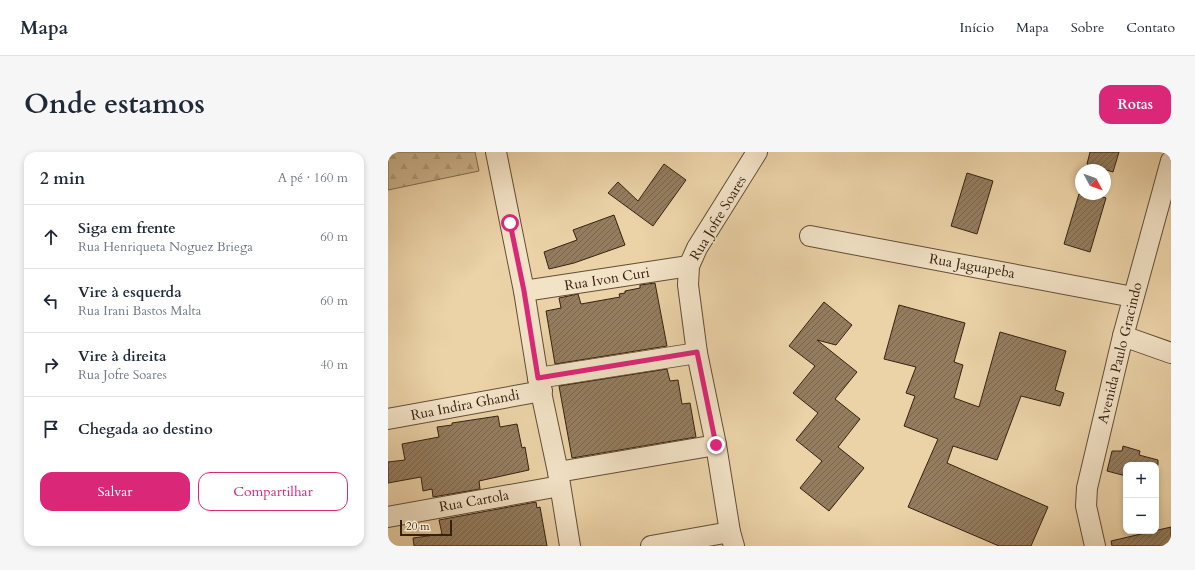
<!DOCTYPE html>
<html lang="pt">
<head>
<meta charset="utf-8">
<style>
	:root { --surface:#fff; --page:#f6f6f7; --text:#1f2937; --muted:#747a83; --line:#e0e1e3; --accent:#db2777 }
	body { margin:0; font-family:Cardo,serif; background:var(--page); color:var(--text) }
	.controls { position:absolute; right:12px; bottom:12px; display:grid; overflow:hidden; border-radius:8px; box-shadow:0 2px 6px #0003 }
	.controls button { width:36px; height:36px; display:grid; place-items:center; padding:0; border:0; border-bottom:1px solid var(--line); background:var(--surface); color:var(--text); font:20px sans-serif }
	.compass { position:absolute; left:687px; top:12px; width:36px; height:36px; border-radius:50%; background:var(--surface); box-shadow:0 2px 6px #0003; rotate:131deg }
	.scale { position:absolute; left:12px; bottom:10px; width:52px; box-sizing:border-box; padding-left:4px; border:2px solid #362110; border-top:0; font-size:11px; line-height:14px; white-space:nowrap; color:#362110; -webkit-text-stroke:3px #f2e2c6; paint-order:stroke }
	.stop { position:absolute; width:12px; height:12px; margin:-9px; border:3px solid #db2777; border-radius:50%; background:#fff }
	.stop.end { background:#db2777; border-color:#fff; box-shadow:0 1px 4px #0008 }
	.list { margin:0; padding:0; list-style:none }
	h2 { display:flex; justify-content:space-between; align-items:center; height:52px; margin:0; padding:0 16px; font-size:17px }
	h2 small { font-size:13px; font-weight:400; color:var(--muted) }
	.list li { display:grid; grid-template-columns:26px 1fr auto; gap:12px; align-items:center; box-sizing:border-box; height:64px; padding:0 16px; border-top:1px solid var(--line) }
	.list b { display:block; font-size:15px; white-space:nowrap }
	.list p { margin:0; font-size:13px; white-space:nowrap; color:var(--muted) }
	.list em { font-size:13px; font-style:normal; color:var(--muted) }
	.actions { display:flex; gap:8px; padding:12px 16px }
	.actions a { flex:1; padding:9px 0; border:1px solid var(--accent); border-radius:12px; text-align:center; font-size:14px; color:var(--accent) }
	.actions .main { background:var(--accent); color:#fff }
	.icon { flex:none; width:22px; height:22px; fill:none; stroke:currentColor; stroke-width:2; stroke-linecap:round; stroke-linejoin:round }
	.map { position:relative; flex:none; width:783px; height:394px; overflow:hidden; border-radius:12px }
	header { display:flex; align-items:center; gap:24px; box-sizing:border-box; height:56px; padding:0 20px; background:var(--surface); border-bottom:1px solid var(--line) }
	header strong { font-size:19px }
	nav { display:flex; gap:22px; margin-inline-start:auto; font-size:14px }
	.intro { display:flex; align-items:center; justify-content:space-between; box-sizing:border-box; height:96px; padding:0 24px }
	h1 { margin:0; font-size:28px }
	.button { padding:10px 18px; border-radius:12px; background:var(--accent); color:#fff; font-size:14px; font-weight:700 }
	main { display:flex; gap:24px; padding:0 24px }
	aside { flex:1; background:var(--surface); border-radius:12px; box-shadow:0 2px 6px #0003 }
	.map>svg:first-child { display:block }
</style>
</head>
<body>
<header>
<strong>Mapa</strong>
<nav><a>Início</a><a>Mapa</a><a>Sobre</a><a>Contato</a></nav>
</header>
<div class="intro"><h1>Onde estamos</h1><a class="button">Rotas</a></div>
<main>
<aside>
<h2>2 min<small>A pé · 160 m</small></h2>
<ul class="list">
<li><svg class="icon" aria-label="ahead" viewBox="0 0 24 24"><path d="M12 20V5M6 11l6-6 6 6"/></svg><div><b>Siga em frente</b><p>Rua Henriqueta Noguez Briega</p></div><em>60 m</em></li>
<li><svg class="icon" aria-label="left" viewBox="0 0 24 24"><path d="M17 20v-9H6M10 6l-5 5 5 5"/></svg><div><b>Vire à esquerda</b><p>Rua Irani Bastos Malta</p></div><em>60 m</em></li>
<li><svg class="icon" aria-label="right" viewBox="0 0 24 24"><path d="M7 20v-9h11M14 6l5 5-5 5"/></svg><div><b>Vire à direita</b><p>Rua Jofre Soares</p></div><em>40 m</em></li>
<li><svg class="icon" aria-label="arrive" viewBox="0 0 24 24"><path d="M6 21V4h12l-3 4 3 4H6"/></svg><div><b>Chegada ao destino</b></div></li>
</ul>
<div class="actions"><a class="main">Salvar</a><a>Compartilhar</a></div>
</aside>
<div class="map">
<svg width="783" height="394" viewBox="0 0 783 394">
	<defs>
		<pattern id="forest-firs" width="22" height="20" patternUnits="userSpaceOnUse"><rect width="22" height="20" fill="#ccb48d"/><path d="M5 1l3.5 6h-7zM16 11l3.5 6h-7z" fill="#b09a79"/></pattern>
		<pattern id="building-hatch" width="6" height="6" patternUnits="userSpaceOnUse"><rect width="6" height="6" fill="#947d5f"/><path d="M-1 1l2-2M0 6l6-6M5 7l2-2" fill="none" stroke="#7a664d"/></pattern>
	</defs>
	<rect width="100%" height="100%" fill="#ebd2a7"/>
	<filter id="stains"><feTurbulence type="fractalNoise" baseFrequency=".005" numOctaves="4"/><feColorMatrix values="0 0 0 0 .2 0 0 0 0 .09 0 0 0 0 .02 0 0 0 .5 -.17"/></filter>
	<radialGradient id="worn" r=".72"><stop offset=".6" stop-color="#630" stop-opacity="0"/><stop offset="1" stop-color="#630" stop-opacity=".3"/></radialGradient>
	<polygon fill="url(#forest-firs)" stroke="#816a4e" points="0,0 87,0 91,19 0,38"/>
	<g fill="url(#building-hatch)" stroke="#362110">
		<polygon points="702,0 731,0 725,20 699,12"/>
		<polygon points="276,12 298,28 265,74 220,41 230,30 250,49"/>
		<polygon points="579,21 605,29 589,82 563,74"/>
		<polygon points="691,42 705,42 718,46 702,100 676,92"/>
		<polygon points="226,63 237,93 186,111 161,117 156,100 189,88 185,78"/>
		<polygon points="267,131 279,194 167,212 158,159 173,156 171,146 190,142 193,152 232,145 231,142 237,141 237,139 252,136 252,133"/>
		<polygon points="436,150 464,173 448,193 429,188 469,220 447,247 472,267 450,295 476,316 441,359 412,336 434,309 408,288 430,261 405,241 427,214 401,194"/>
		<polygon points="511,153 577,171 566,210 575,213 566,246 591,255 612,180 678,199 667,238 676,241 672,254 633,244 609,308 565,294 559,311 660,355 643,394 611,394 520,355 550,287 516,274 527,244 518,241 528,215 496,207"/>
		<polygon points="279,217 282,229 290,228 294,252 302,251 308,285 184,306 171,234"/>
		<polygon points="110,264 112,275 129,272 134,296 137,295 141,318 91,329 92,337 45,345 44,337 35,339 33,325 0,331 0,310 17,308 14,292 51,285 49,275 64,273 64,271"/>
		<polygon points="735,294 752,299 751,303 770,308 770,313 738,313 738,324 719,319 724,299 734,299"/>
		<polygon points="148,350 149,356 152,355 159,394 26,394 25,386 54,382 51,368"/>
		<polygon points="783,375 783,394 724,394 723,389"/>
	</g>
	<g fill="none" stroke-linecap="round" stroke-linejoin="round">
		<g stroke="#634d36" stroke-width="22">
			<g id="street">
				<polyline points="108,0 136,139 150,226 170,320 182,394"/>
				<polyline points="422,84 745,145"/>
				<polyline points="136,139 301,114"/>
				<polyline points="735,184 783,201"/>
				<polyline points="150,226 309,201"/>
				<polyline points="0,267 154,239"/>
				<polyline points="170,320 328,293"/>
				<polyline points="0,365 172,334"/>
				<polyline points="263,394 342,380"/>
				<polyline points="346,394 342,380 328,293 309,201 300,133 301,114 309,96 369,0"/>
				<polyline points="707,394 698,354 699,336 735,184 783,9"/>
			</g>
		</g>
		<use href="#street" stroke="#f2e2c6" stroke-width="20"/>
	</g>
	<g fill="none" stroke-linecap="round" stroke-linejoin="round">
		<polyline stroke="#db2777" stroke-width="5" points="122,71 136,139 150,226 309,200 328,293"/>
	</g>
	<g text-anchor="middle" dominant-baseline="central" stroke-width="3" stroke-linejoin="round" paint-order="stroke">
		<g font-size="14" fill="#362110" stroke="#f2e2c6">
			<text transform="translate(330 66) rotate(-59)">Rua Jofre Soares</text>
			<text transform="translate(584 114) rotate(10)">Rua Jaguapeba</text>
			<text transform="translate(219 127) rotate(-9)">Rua Ivon Curi</text>
			<text transform="translate(732 201) rotate(-76)">Avenida Paulo Gracindo</text>
			<text transform="translate(77 253) rotate(-11)">Rua Indira Ghandi</text>
			<text transform="translate(86 349) rotate(-10)">Rua Cartola</text>
		</g>
	</g>
	<rect width="100%" height="100%" filter="url(#stains)"/>
	<rect width="100%" height="100%" fill="url(#worn)"/>
</svg>
<div class="controls">
<button>+</button>
<button>−</button>
</div>
<svg class="compass" viewBox="-18 -18 36 36"><path d="M0-13l5 13h-10z" fill="#e53935"/><path d="M0 13l5-13h-10z" fill="#747a83"/></svg>
<div class="scale">20 m</div>
<div class="stop" style="left:122px;top:71px"></div>
<div class="stop end" style="left:328px;top:293px"></div>
</div>
</main>
</body>
</html>
